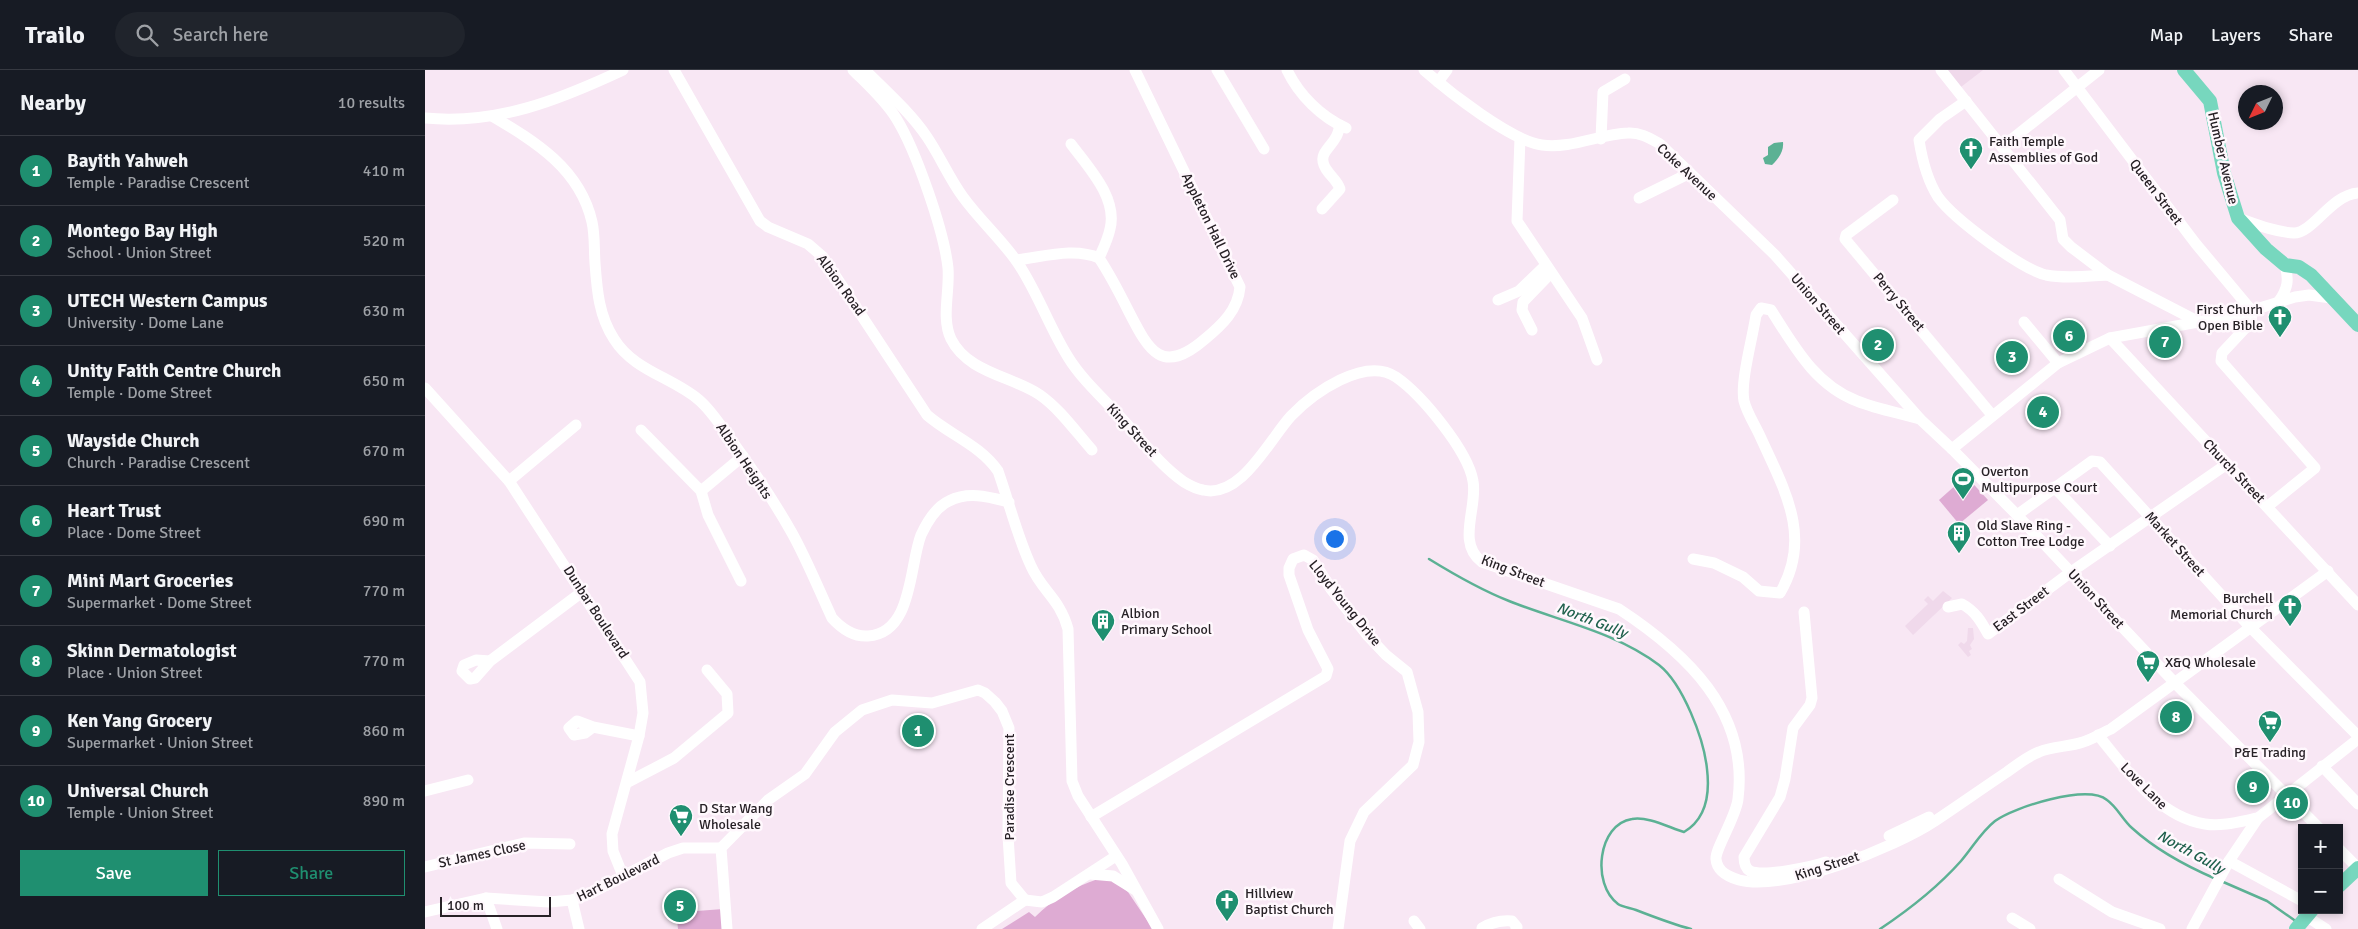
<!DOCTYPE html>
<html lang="en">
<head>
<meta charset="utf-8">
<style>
	:root { --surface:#171b24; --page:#20242c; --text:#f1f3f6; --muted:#9ea1a6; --line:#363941; --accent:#1f8f70 }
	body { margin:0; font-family:Signika,sans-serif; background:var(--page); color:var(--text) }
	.controls { position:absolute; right:15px; bottom:15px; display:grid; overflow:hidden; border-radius:0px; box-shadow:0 2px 8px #0003 }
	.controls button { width:45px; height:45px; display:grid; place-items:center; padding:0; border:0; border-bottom:1px solid var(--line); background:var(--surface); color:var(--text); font:25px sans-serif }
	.compass { position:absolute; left:1813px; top:15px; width:45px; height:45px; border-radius:50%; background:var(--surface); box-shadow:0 2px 8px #0003; rotate:227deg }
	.scale { position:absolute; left:15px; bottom:12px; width:111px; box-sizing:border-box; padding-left:5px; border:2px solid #272126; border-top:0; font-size:14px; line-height:18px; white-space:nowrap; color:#272126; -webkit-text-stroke:4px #fff8fd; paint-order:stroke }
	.you { position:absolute; left:909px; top:468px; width:18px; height:18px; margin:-12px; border:4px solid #fff; border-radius:50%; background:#1a73e8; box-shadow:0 0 0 8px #1a73e833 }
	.badge { display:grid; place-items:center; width:32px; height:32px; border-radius:50%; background:var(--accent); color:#fff; font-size:16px; font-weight:700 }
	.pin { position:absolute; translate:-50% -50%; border:2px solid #fff; box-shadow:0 1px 5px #0006 }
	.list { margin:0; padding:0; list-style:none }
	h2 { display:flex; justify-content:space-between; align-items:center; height:65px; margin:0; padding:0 20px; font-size:21px }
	h2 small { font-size:16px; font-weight:400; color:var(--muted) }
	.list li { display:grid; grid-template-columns:32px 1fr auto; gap:15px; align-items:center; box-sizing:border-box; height:70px; padding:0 20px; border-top:1px solid var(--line) }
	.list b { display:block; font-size:19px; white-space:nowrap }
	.list p { margin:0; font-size:16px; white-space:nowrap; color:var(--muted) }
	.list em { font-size:16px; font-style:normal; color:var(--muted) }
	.actions { display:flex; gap:10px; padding:15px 20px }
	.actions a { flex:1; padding:11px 0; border:1px solid var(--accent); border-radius:0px; text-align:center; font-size:18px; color:var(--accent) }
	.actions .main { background:var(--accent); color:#fff }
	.icon { flex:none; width:28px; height:28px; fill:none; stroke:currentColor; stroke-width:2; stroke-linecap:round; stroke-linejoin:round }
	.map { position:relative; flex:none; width:1933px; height:859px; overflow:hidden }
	header { display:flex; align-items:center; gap:30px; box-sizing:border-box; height:70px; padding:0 25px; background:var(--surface); border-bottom:1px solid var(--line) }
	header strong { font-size:24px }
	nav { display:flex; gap:28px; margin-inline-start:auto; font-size:18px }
	.search { width:350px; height:45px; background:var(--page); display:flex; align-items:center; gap:12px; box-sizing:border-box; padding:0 18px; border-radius:28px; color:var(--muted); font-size:19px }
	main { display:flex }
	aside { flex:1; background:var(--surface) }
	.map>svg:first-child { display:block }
</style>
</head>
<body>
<header>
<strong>Trailo</strong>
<div class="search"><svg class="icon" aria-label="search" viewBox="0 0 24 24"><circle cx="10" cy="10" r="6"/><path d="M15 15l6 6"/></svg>Search here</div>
<nav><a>Map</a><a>Layers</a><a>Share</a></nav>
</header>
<main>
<aside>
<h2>Nearby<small>10 results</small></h2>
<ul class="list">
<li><span class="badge">1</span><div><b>Bayith Yahweh</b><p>Temple · Paradise Crescent</p></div><em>410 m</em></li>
<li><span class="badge">2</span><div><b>Montego Bay High</b><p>School · Union Street</p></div><em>520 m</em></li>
<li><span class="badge">3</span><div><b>UTECH Western Campus</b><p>University · Dome Lane</p></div><em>630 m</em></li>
<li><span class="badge">4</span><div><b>Unity Faith Centre Church</b><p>Temple · Dome Street</p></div><em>650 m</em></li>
<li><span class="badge">5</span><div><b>Wayside Church</b><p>Church · Paradise Crescent</p></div><em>670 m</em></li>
<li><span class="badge">6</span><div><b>Heart Trust</b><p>Place · Dome Street</p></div><em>690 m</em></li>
<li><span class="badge">7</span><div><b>Mini Mart Groceries</b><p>Supermarket · Dome Street</p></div><em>770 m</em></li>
<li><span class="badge">8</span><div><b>Skinn Dermatologist</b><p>Place · Union Street</p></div><em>770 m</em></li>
<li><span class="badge">9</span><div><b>Ken Yang Grocery</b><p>Supermarket · Union Street</p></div><em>860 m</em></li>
<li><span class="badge">10</span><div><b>Universal Church</b><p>Temple · Union Street</p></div><em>890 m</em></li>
</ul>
<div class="actions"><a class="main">Save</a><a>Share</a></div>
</aside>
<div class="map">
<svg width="1933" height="859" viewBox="0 0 1933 859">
	<rect width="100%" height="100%" fill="#f8e7f4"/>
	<g fill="#f0d9eb">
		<polygon points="1516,0 1558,0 1532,20"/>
		<polygon points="1518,521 1527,528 1488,565 1480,556 1503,534 1499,530 1503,526 1508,531"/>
		<polygon points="1543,558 1548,558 1549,569 1545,575 1547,579 1544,581 1546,585 1543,587 1533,575 1536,572 1539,574 1542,571"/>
	</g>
	<g fill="#deabd3">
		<polygon points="1541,406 1563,430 1534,454 1514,430"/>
		<path d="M673 809 688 810 703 822 728 859H577L604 842 610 847C628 829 649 817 673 809Z"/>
		<polygon points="298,839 299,859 253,859 252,849 272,841"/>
	</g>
	<path fill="#5cb194" d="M1358 72C1359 81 1354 88 1347 95L1340 94 1338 88 1343 85V77L1349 73Z"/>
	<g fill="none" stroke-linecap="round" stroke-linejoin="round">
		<g stroke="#5cb194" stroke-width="2.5">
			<path d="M1004 489C1030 505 1056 520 1084 531 1134 551 1191 562 1234 595 1258 614 1279 669 1282 699 1285 724 1281 749 1259 762 1245 758 1223 746 1207 749 1173 754 1166 814 1193 834 1197 837 1206 838 1211 840 1229 847 1247 854 1266 859"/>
			<polyline points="1796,811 1842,831 1872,852"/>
			<path d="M1455 859C1485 839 1512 818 1536 791 1548 777 1556 762 1570 751 1589 737 1662 714 1682 730 1692 737 1698 750 1707 758 1731 780 1761 796 1791 809"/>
		</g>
		<g stroke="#fff" stroke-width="11">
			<path d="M249 0 335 151 343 157 383 174 398 187 502 345C525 365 555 375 573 401 584 432 592 466 606 496 617 521 635 529 643 559L647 711 653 726 697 794 733 859"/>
			<path d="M428 0C443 15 460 30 471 48 491 80 519 161 523 198 525 221 516 248 526 269 543 303 587 306 615 325 635 339 651 362 667 380"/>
			<path d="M440 0C461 21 485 42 502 67 515 86 524 108 538 127 554 149 574 167 590 189 610 216 624 257 643 287 657 310 680 330 699 351 718 372 736 396 759 412 764 415 772 419 778 420 816 429 844 370 866 346 888 323 940 286 971 307 997 325 1043 381 1048 411 1053 437 1031 473 1057 492L1194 539C1261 583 1324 641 1313 729 1311 747 1290 779 1291 789 1292 802 1304 807 1314 810 1360 822 1471 777 1510 751 1534 735 1558 718 1582 702 1592 695 1603 686 1614 682 1628 676 1644 677 1658 672 1668 669 1677 663 1686 659L1903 501"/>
			<polyline points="792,0 839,79"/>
			<path d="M862 0C874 25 896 47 921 58"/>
			<path d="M999 0C1023 21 1086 71 1117 75 1146 79 1175 64 1203 63 1215 62 1226 69 1235 74L1350 185 1495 349 1527 379 1592 445 1750 613 1894 758"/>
			<polyline points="1516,0 1635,150 1638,169 1646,177 1683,205 1774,252"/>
			<polyline points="1639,0 1771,174 1827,241 1826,252 1797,283 1796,291 1890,398 1843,436"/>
			<polyline points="1013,12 1022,0"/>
			<path d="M1541 31 1515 49 1494 70C1497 89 1502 110 1513 127 1529 149 1596 199 1621 205 1641 209 1663 206 1683 205"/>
			<path d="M67 46C111 72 155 99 167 152 170 165 169 180 170 193 172 221 174 246 189 269 209 301 247 307 274 330 287 341 297 358 307 371 328 400 349 431 367 463 382 490 394 520 407 548 417 559 428 567 443 566 488 563 484 496 496 465 502 452 511 437 524 431 544 421 564 427 584 432"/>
			<path d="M0 48C72 55 134 30 198 0"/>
			<polyline points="1095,68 1092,151 1157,248 1172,290"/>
			<polyline points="1176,69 1178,22 1200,9"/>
			<path d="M646 74C663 97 693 128 685 159 683 169 678 179 674 188"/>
			<polyline points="1577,77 1674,0"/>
			<polyline points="1214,128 1265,103"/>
			<polyline points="1468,130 1421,165 1420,169 1567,345"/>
			<path d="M897 139 915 119C912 110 906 107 901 99 892 84 904 80 911 67 913 64 914 59 915 55"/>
			<path d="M1813 148C1830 154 1850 162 1869 163 1888 163 1906 125 1933 123"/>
			<path d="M591 190C618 187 649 177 674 188 686 206 695 224 704 242 724 281 737 306 780 269 797 255 813 240 815 217L710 0"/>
			<polyline points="1073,230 1094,221 1121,195"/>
			<path d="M1854 231C1863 218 1864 210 1860 195"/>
			<polyline points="1599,252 1633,293"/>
			<polyline points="1107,260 1097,240 1098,232 1126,203"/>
			<polyline points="1685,268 1933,535"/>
			<polyline points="0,318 84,411 215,612 218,643 214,666 187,764 188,781 198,806"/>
			<polyline points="216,360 276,421 318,386"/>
			<polyline points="1527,379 1633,293 1685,268 1812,245 1870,227 1884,225 1906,228"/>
			<polyline points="84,411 151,355"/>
			<polyline points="1629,417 1685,476"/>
			<polyline points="276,421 283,445 316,511"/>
			<polyline points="1592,445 1667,391 1675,392 1826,558 1933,666"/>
			<path d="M1268 489 1289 493 1318 507 1334 521 1355 523C1388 467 1359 419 1335 366 1330 355 1322 343 1319 331 1315 312 1328 266 1331 245L1336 238 1346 240C1369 276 1390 315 1432 331 1452 339 1474 343 1495 349"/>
			<path d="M1523 537 1537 534C1550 541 1556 551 1563 564L1646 502 1802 394"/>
			<path d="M1379 542 1387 628 1385 635 1368 658 1360 709 1355 727 1319 787C1319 793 1320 798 1325 801 1338 807 1387 797 1401 792"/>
			<polyline points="65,591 51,590 39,595 37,601 45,609 50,608 65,591 157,522"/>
			<polyline points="168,657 160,663 149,665 144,658 152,651 168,657 214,666"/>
			<path d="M1673 665C1701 699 1733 747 1780 754 1797 757 1817 751 1833 748"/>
			<polyline points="1897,696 1933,734"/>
			<polyline points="203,712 249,688 303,643 302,624 282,600"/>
			<polyline points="0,721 43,710"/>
			<polyline points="666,747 901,606 903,599 883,560 864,505 864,498 868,489 879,485 888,490 906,519 943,566 961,585 982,602 993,642 994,672 988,695 939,742 925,771 913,859"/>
			<polyline points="1464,766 1504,747"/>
			<polyline points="1914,779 1933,798"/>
			<polyline points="1804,791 1877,831"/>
			<polyline points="0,797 99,773 145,774"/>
			<polyline points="665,804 688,806 709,819"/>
			<polyline points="1634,809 1687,842 1735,859"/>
			<polyline points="61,828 72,859"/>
			<polyline points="147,830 154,859"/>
			<polyline points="600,830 617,832 628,827 691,786"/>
			<polyline points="0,842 61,828 124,832 147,830 164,824 243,783 258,778 296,778"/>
			<polyline points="1881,846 1901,859"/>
			<polyline points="1587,848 1605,859"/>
			<polyline points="989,851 995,859"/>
			<path d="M1057 858C1067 852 1076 850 1087 851L1092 857 1091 859"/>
			<polyline points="302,859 296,778 343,730 380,704 410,662 437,640 467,630 507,633 553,620 560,623 570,632 577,641 584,658 583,766 586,813 600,830"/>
			<polyline points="557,859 600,830"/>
			<polyline points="1767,859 1804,791 1833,748 1933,669"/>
		</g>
		<g stroke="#77d7be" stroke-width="14">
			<polyline points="1759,0 1785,31 1799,103 1813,148 1841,179 1860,195 1874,197 1886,205 1933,255"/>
			<polyline points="1914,816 1933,798"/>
			<polyline points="1871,859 1887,840"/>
		</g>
	</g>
	<defs>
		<g id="church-pin" transform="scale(1.25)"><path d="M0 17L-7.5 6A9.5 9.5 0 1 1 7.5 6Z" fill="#1f8f70" stroke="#fff8fd"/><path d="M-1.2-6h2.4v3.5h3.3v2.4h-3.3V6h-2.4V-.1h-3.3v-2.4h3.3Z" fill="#fff"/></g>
		<g id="stadium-pin" transform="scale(1.25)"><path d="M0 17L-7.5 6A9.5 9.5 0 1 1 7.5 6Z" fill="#1f8f70" stroke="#fff8fd"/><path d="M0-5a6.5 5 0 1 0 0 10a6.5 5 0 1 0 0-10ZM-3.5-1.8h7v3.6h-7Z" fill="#fff"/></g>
		<g id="building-pin" transform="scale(1.25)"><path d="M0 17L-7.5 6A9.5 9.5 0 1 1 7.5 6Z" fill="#1f8f70" stroke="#fff8fd"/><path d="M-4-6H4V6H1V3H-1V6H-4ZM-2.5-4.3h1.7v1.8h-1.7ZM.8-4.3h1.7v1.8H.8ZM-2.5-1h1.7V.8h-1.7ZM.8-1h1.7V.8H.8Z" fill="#fff"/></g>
		<g id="supermarket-pin" transform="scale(1.25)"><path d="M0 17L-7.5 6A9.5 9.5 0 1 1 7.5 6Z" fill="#1f8f70" stroke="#fff8fd"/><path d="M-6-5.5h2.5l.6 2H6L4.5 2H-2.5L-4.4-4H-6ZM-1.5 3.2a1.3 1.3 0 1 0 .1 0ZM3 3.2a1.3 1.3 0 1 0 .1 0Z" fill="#fff"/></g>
	</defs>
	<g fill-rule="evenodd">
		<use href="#church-pin" x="1546" y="79"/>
		<use href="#church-pin" x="1855" y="247"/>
		<use href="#stadium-pin" x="1538" y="409"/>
		<use href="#building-pin" x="1534" y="463"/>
		<use href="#church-pin" x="1865" y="536"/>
		<use href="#building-pin" x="678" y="551"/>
		<use href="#supermarket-pin" x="1723" y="592"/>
		<use href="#supermarket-pin" x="1845" y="652"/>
		<use href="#supermarket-pin" x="256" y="746"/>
		<use href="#church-pin" x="802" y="831"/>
	</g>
	<g text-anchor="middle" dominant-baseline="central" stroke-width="5" stroke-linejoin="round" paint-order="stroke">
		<g font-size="14" fill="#272126" stroke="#fff8fd" text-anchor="start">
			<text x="1564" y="71">Faith Temple<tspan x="1564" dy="16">Assemblies of God</tspan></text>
			<text x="1838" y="239" text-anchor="end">First Churh<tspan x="1838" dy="16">Open Bible</tspan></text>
			<text x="1556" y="401">Overton<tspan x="1556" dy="16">Multipurpose Court</tspan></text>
			<text x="1552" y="455">Old Slave Ring -<tspan x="1552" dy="16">Cotton Tree Lodge</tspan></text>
			<text x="1848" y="528" text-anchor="end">Burchell<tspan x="1848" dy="16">Memorial Church</tspan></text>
			<text x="696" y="543">Albion<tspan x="696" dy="16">Primary School</tspan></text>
			<text x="1740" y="592">X&amp;Q Wholesale</text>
			<text x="1845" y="682" text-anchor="middle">P&amp;E Trading</text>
			<text x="274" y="738">D Star Wang<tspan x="274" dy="16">Wholesale</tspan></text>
			<text x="820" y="823">Hillview<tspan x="820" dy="16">Baptist Church</tspan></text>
		</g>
		<g font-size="14" fill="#272126" stroke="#fff8fd">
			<text transform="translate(1798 88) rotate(77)">Humber Avenue</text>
			<text transform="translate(1262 102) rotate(43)">Coke Avenue</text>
			<text transform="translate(1731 122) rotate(53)">Queen Street</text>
			<text transform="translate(786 156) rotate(64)">Appleton Hall Drive</text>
			<text transform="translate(416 215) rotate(54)">Albion Road</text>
			<text transform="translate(1474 232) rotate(50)">Perry Street</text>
			<text transform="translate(1393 234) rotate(49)">Union Street</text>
			<text transform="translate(707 360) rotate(47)">King Street</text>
			<text transform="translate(319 391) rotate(56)">Albion Heights</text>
			<text transform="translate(1809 401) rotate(46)">Church Street</text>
			<text transform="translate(1750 474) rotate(48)">Market Street</text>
			<text transform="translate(1088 501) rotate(21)">King Street</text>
			<text transform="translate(1671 529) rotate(47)">Union Street</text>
			<text transform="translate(920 533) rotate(51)">Lloyd Young Drive</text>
			<text transform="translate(1596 539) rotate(-37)">East Street</text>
			<text transform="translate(171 542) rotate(57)">Dunbar Boulevard</text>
			<text transform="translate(1719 716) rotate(45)">Love Lane</text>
			<text transform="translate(584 717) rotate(-90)">Paradise Crescent</text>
			<text transform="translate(57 784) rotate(-12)">St James Close</text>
			<text transform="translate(1402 796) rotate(-18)">King Street</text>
			<text transform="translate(193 808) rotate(-26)">Hart Boulevard</text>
		</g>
		<g font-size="15" font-style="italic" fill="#20614d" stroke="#fff8fd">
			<text transform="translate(1167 550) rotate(21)">North Gully</text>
			<text transform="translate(1766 782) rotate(29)">North Gully</text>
		</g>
	</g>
</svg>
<div class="controls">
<button>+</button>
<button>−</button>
</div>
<svg class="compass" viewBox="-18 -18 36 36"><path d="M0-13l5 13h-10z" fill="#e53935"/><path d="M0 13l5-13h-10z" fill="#9ea1a6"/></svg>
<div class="scale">100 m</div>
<div class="you"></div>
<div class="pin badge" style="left:493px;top:661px">1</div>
<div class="pin badge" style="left:1453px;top:275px">2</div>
<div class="pin badge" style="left:1587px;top:287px">3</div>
<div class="pin badge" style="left:1618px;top:342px">4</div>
<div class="pin badge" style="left:255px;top:836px">5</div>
<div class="pin badge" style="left:1644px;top:266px">6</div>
<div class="pin badge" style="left:1740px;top:272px">7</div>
<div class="pin badge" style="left:1751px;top:647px">8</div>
<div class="pin badge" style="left:1828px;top:717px">9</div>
<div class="pin badge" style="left:1867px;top:733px">10</div>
</div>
</main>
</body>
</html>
